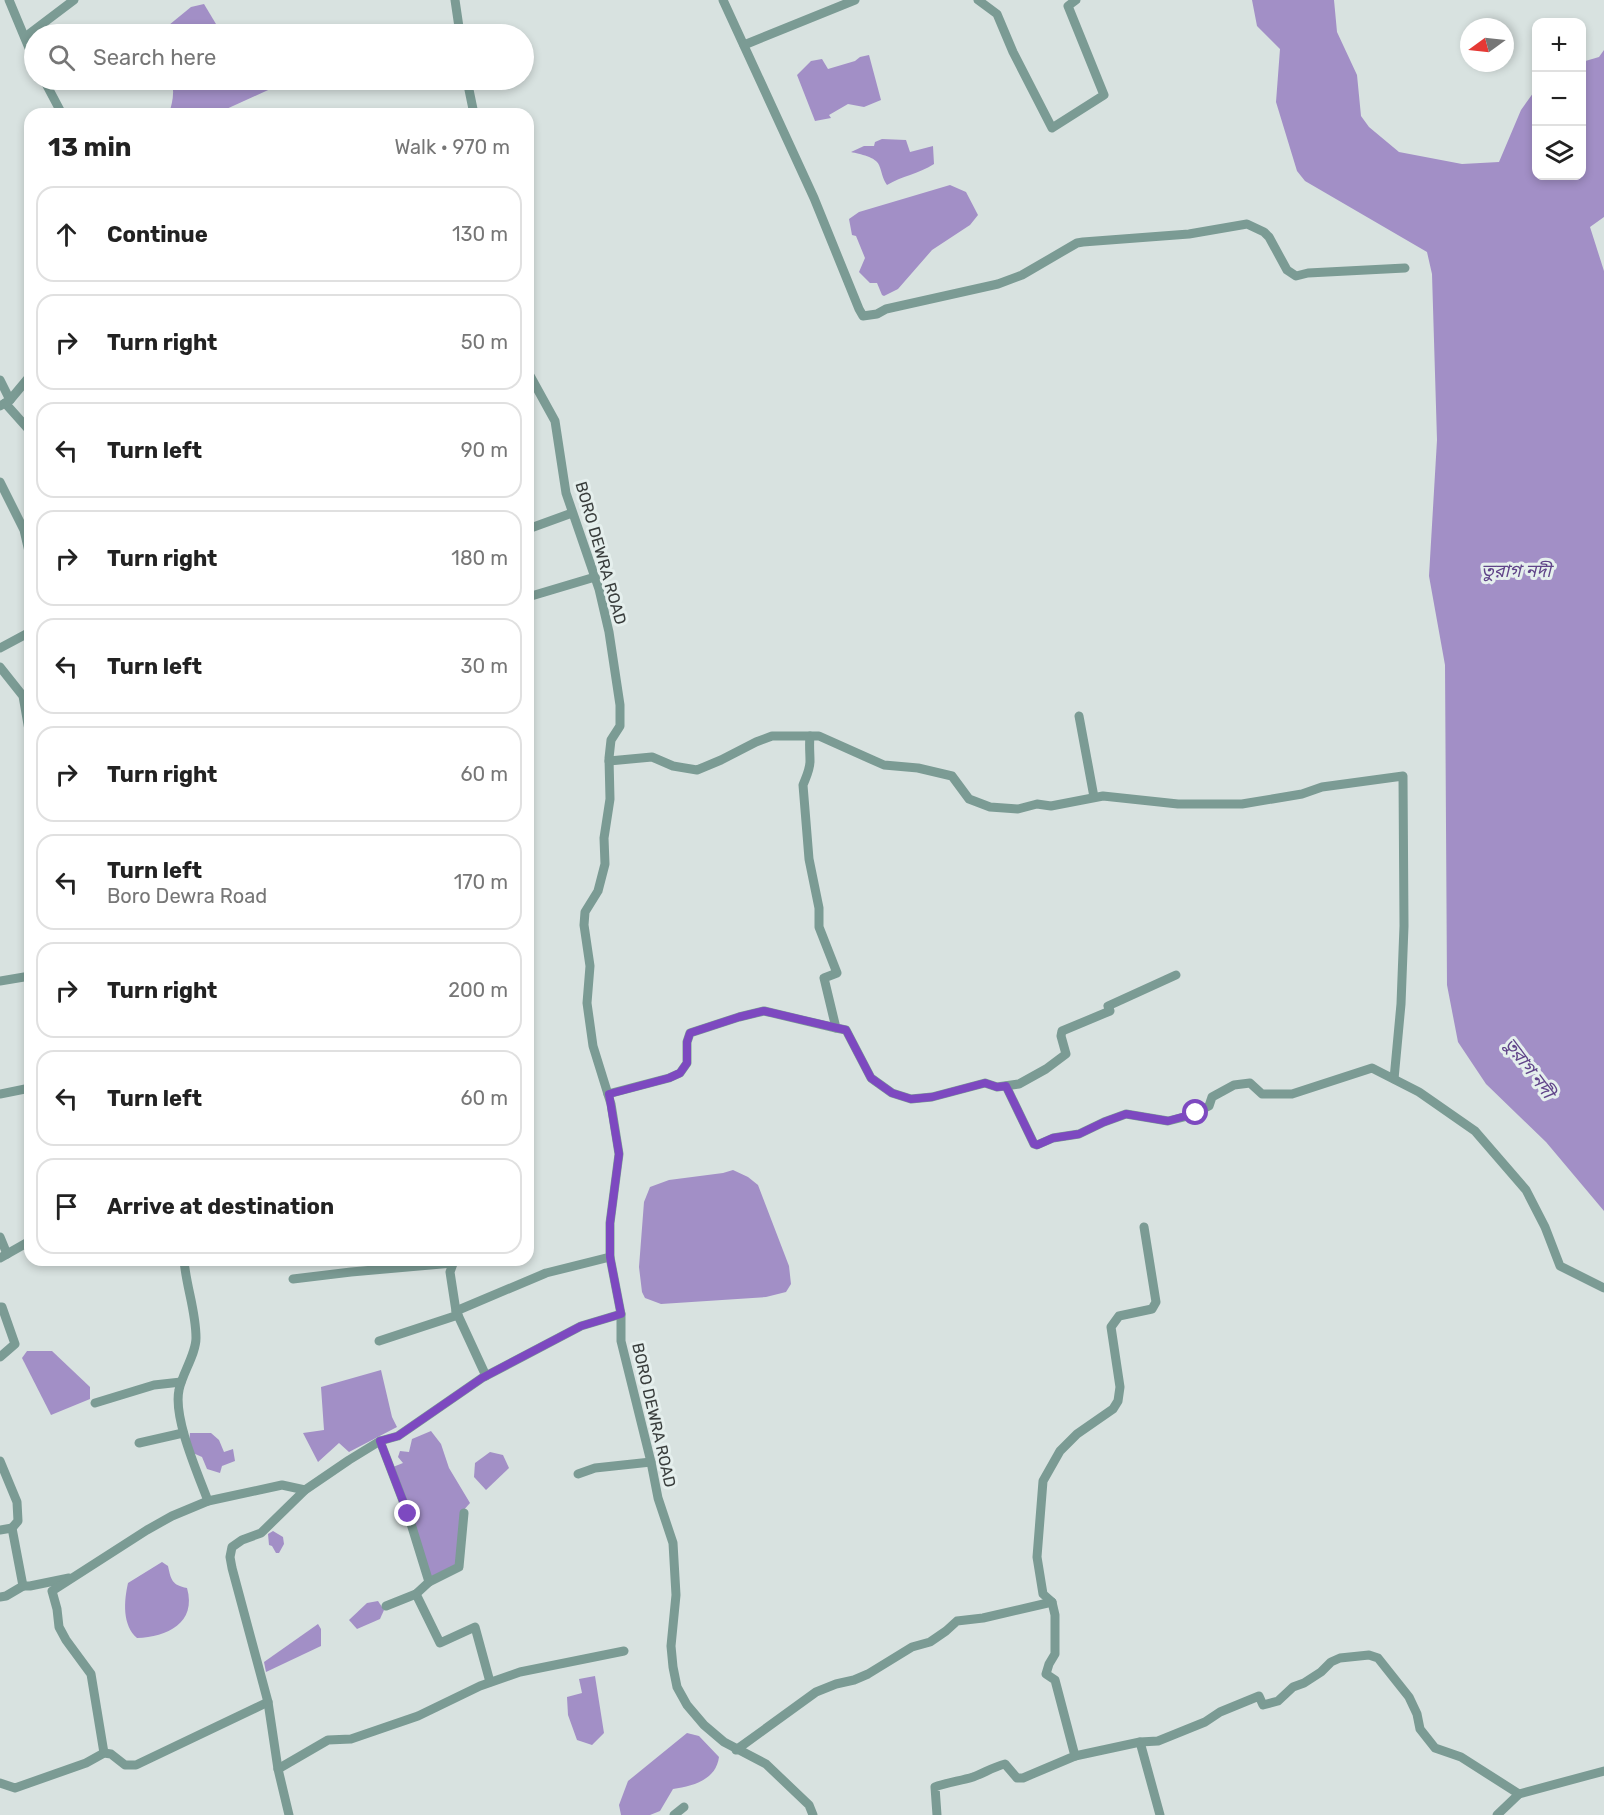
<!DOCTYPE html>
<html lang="en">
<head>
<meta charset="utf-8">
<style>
	:root { --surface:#fff; --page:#f2f2f2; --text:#222; --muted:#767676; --line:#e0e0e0 }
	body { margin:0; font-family:Rubik,"Noto Sans Bengali",sans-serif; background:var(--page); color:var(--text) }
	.controls { position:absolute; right:18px; top:18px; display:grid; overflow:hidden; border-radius:12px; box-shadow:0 3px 9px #0003 }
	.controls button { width:54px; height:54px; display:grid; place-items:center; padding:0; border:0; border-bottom:2px solid var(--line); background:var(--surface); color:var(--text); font:30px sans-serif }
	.compass { position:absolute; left:1460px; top:18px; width:54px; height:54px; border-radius:50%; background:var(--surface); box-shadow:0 3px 9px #0003; rotate:255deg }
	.stop { position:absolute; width:18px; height:18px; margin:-14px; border:4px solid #7d49c0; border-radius:50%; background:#fff }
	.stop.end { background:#7d49c0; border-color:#fff; box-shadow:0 2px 6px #0008 }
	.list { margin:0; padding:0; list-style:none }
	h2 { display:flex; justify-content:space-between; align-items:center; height:78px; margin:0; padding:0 24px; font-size:26px }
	h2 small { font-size:20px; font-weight:400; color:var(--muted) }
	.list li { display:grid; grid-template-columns:39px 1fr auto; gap:18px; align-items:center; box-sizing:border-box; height:96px; margin:0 12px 12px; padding:0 12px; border:2px solid var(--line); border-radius:18px }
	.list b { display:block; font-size:22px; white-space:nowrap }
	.list p { margin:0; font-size:20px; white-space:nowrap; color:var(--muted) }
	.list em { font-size:20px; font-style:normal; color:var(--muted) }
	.icon { flex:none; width:33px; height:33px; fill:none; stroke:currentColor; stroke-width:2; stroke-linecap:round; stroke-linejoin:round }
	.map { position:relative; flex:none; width:1604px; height:1815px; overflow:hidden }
	.search { position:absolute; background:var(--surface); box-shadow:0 3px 9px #0003; left:24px; top:24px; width:510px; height:66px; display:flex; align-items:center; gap:15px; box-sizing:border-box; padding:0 21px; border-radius:33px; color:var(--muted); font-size:22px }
	.panel { position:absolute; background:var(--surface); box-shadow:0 3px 9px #0003; left:24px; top:108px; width:510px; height:1158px; border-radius:18px }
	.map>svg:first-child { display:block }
</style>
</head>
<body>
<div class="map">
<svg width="1604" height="1815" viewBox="0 0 1604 1815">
	<rect width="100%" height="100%" fill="#d8e2e0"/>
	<g fill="#a28fc6">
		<polygon points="1252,0 1334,0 1337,32 1357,75 1361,116 1369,127 1399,152 1462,164 1499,162 1521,110 1536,89 1536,176 1582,176 1582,62 1599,57 1604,50 1604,217 1590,227 1604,271 1604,1211 1546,1142 1486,1084 1458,1042 1447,985 1445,665 1429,576 1437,440 1432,274 1427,252 1305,181 1297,171 1276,102 1280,49 1257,26"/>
		<polygon points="204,4 222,34 158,34 191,7"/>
		<polygon points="869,55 881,100 864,107 848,104 829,115 831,118 815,121 797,75 811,61 822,59 828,69 855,61 860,57"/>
		<path d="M170 80H290L222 111 225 114H169C172 104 176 89 170 80Z"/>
		<path d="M882 139 906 140 910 152 933 146 934 164C918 174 902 176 887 185 882 178 882 172 879 165 876 157 860 154 851 152L864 146H874L875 142Z"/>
		<polygon points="950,185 966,192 978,215 970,225 932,250 898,289 884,296 882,295 877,283 870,283 859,272 865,258 856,236 852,235 849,219 859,212"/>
		<polygon points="733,1170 748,1177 758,1185 789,1266 791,1284 786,1292 766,1297 661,1304 645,1298 642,1292 639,1267 644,1202 650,1187 669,1180 723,1173"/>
		<polygon points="27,1351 52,1351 90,1387 90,1399 51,1415 22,1358"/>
		<polygon points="381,1370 392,1417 397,1427 349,1452 339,1443 318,1462 303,1433 324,1430 321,1387"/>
		<polygon points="431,1431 441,1444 449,1468 470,1503 462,1512 458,1565 431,1580 393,1467 403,1463 398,1457 400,1451 409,1452 412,1439"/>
		<polygon points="190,1433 211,1433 219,1440 224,1452 233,1449 235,1461 222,1466 220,1473 207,1469 202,1457 193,1453 189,1445"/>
		<polygon points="490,1452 503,1455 509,1468 486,1490 474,1477 475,1463"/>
		<polygon points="273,1531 283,1537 284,1544 279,1553 276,1553 272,1546 269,1545 268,1534"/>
		<path d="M162 1562 168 1566C171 1580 172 1585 187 1588 197 1623 167 1637 137 1638 122 1625 124 1601 128 1583Z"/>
		<polygon points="378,1601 384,1610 380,1619 357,1629 349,1620 367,1603"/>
		<polygon points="318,1624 321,1629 321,1646 266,1672 264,1662"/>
		<polygon points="595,1676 604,1733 592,1745 577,1740 568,1715 567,1697 582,1693 579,1679"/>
		<path d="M687 1733 699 1736 719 1757C716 1780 693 1786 673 1789L660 1811 650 1815H621L619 1805 628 1781Z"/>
	</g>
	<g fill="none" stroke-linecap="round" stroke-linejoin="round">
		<g stroke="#7b9b94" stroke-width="9">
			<polyline points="9,0 34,60"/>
			<polyline points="455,0 460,34"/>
			<polyline points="723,0 814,198 859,309 863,316 877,314 886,309 998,284 1022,275 1077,243 1083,242 1189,234 1247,224 1264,232 1269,237 1287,270 1296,276 1308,273 1405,268"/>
			<polyline points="978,0 997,14 1013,52 1052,128 1104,95 1068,6 1076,0"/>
			<polyline points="25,37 74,0"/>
			<polyline points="744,45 855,0"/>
			<polyline points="44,80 62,114"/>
			<polyline points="467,80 474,114"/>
			<polyline points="528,372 555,421 566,493 599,589 609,632 620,705 620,726 611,740 609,758 610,799 604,838 605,864 598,891 585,912 584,925 590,966 587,1003 593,1046 611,1104 619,1154 610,1223 610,1257 621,1314 621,1341 651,1462 658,1498 673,1543 676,1595 671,1646 673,1667 677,1687 687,1705 704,1725 724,1742 766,1764 809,1805 813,1815"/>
			<polyline points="0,380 10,400"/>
			<polyline points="5,403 30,431"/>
			<polyline points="0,406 10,400 30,376"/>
			<polyline points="0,482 24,530 30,556"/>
			<polyline points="528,529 572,513"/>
			<polyline points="528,597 595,577"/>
			<polyline points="0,648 30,632"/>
			<polyline points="0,667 23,696 30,736"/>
			<polyline points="1079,716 1094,797"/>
			<path d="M810 736C809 745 810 753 810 761 810 770 806 777 803 785L809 859 819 908V927L837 973 824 978 836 1028 846 1030 871 1078 892 1093 911 1099 932 1097 985 1083 997 1087 1019 1084 1046 1069 1066 1054 1061 1036 1062 1031 1110 1011 1108 1006 1176 975"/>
			<polyline points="609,761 652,757 673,766 697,770 721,760 756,742 772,736 819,736 884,765 918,768 952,776 969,799 990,807 1018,809 1037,804 1051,806 1103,796 1178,804 1242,804 1302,794 1322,787 1403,776 1404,926 1401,1004 1394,1079"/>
			<polyline points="0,981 30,976"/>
			<polyline points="1006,1086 1034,1144 1037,1145 1053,1138 1079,1134 1104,1122 1126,1114 1168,1121 1188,1116 1209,1106 1212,1097 1234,1085 1250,1083 1262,1094 1292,1094 1372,1068 1419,1092 1475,1131 1526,1190 1545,1227 1560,1266 1604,1288"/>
			<polyline points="0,1094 30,1088"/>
			<polyline points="608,1094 669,1078 680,1073 687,1063 687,1042 690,1033 739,1017 764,1011 836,1028"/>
			<polyline points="0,1237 7,1254"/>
			<polyline points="0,1258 30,1241"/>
			<path d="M184 1260C186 1286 196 1311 196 1338 196 1354 182 1374 179 1390 173 1418 198 1474 208 1501"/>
			<polyline points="454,1261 450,1272 456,1311"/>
			<polyline points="293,1279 351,1272 453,1263"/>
			<polyline points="0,1307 2,1307 15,1344 0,1357"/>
			<polyline points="379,1341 458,1315"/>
			<polyline points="486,1376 456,1311 546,1273 610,1257"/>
			<polyline points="95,1403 154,1385 181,1382"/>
			<polyline points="380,1441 408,1514 429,1582 459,1567 464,1513"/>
			<polyline points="139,1443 183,1433"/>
			<polyline points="0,1461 17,1502 18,1521 12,1528"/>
			<polyline points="578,1474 595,1468 651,1462"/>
			<polyline points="0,1530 12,1528 23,1586 6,1596 0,1597"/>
			<polyline points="429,1582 416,1594 440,1643 475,1627 490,1682"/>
			<polyline points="23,1586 30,1586 69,1578"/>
			<polyline points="386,1606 416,1594"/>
			<polyline points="1140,1742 1160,1815"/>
			<polyline points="736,1750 816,1692 836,1684 854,1680 868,1674 912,1647 930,1642 946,1631 957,1621 983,1618 1052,1602"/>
			<polyline points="104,1753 91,1674 66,1640 59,1627 57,1609 52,1591 147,1530 172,1516 208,1501 282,1485 305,1490"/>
			<polyline points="1075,1756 1140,1742 1158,1741 1205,1722 1220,1712 1259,1696 1263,1705 1278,1701 1293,1687 1304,1683 1321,1672 1331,1662 1340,1658 1369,1655 1378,1658 1409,1697 1417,1714 1420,1729 1435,1748 1461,1757 1519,1794"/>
			<polyline points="278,1769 328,1740 351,1739 418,1716 480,1686 520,1672 624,1651"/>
			<polyline points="0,1783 15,1788 86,1763 104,1753 111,1754 125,1765 136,1765 268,1702"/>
			<polyline points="289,1815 278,1769 268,1702 232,1568 230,1557 232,1547 242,1540 261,1533 305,1490 349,1460 380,1441 398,1436 482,1378 581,1326 621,1314"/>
			<polyline points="674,1815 684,1807"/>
			<path d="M937 1815 935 1787C948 1782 961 1781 973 1777 984 1773 993 1767 1005 1764L1017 1778H1023L1075 1756 1055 1680 1046 1674 1049 1664 1055 1654V1615L1052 1602 1043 1594 1037 1557 1043 1481 1060 1451 1077 1434 1113 1409 1118 1401 1120 1387 1111 1327 1119 1316 1152 1309 1156 1302 1144 1227"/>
			<polyline points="1497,1815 1519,1794 1604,1771"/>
		</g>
	</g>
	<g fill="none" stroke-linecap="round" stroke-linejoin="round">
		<polyline stroke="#7d49c0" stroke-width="8" points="408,1514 380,1441 398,1436 482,1378 581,1326 621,1314 610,1257 610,1223 619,1154 609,1094 669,1078 680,1073 687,1063 687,1042 690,1033 739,1017 764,1011 846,1030 871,1078 892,1093 911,1099 932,1097 985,1083 997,1087 1006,1086 1034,1144 1037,1145 1053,1138 1079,1134 1104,1122 1126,1114 1168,1121 1196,1113"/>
	</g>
	<g text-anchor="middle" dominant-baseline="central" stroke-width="6" stroke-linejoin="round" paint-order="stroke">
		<g font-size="16" fill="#393d3c" stroke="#e5efed">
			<text transform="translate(601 553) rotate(74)">BORO DEWRA ROAD</text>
			<text transform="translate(654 1415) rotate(77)">BORO DEWRA ROAD</text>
		</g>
		<g font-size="18" font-style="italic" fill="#604489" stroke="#e5efed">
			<text x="1516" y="571">তুরাগ নদী</text>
			<text transform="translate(1529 1068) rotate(53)">তুরাগ নদী</text>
		</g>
	</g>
</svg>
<div class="controls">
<button>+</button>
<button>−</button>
<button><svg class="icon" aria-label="layers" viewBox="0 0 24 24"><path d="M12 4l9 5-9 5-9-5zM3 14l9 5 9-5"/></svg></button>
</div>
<svg class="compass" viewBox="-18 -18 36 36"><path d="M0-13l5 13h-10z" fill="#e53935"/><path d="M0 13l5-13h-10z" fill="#767676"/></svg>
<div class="stop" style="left:1196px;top:1113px"></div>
<div class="stop end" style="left:408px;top:1514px"></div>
<div class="search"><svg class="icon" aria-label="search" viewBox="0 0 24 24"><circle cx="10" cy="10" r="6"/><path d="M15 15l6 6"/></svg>Search here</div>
<section class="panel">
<h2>13 min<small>Walk · 970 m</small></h2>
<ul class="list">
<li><svg class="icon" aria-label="ahead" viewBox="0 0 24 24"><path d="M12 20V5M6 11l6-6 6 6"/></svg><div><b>Continue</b></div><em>130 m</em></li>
<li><svg class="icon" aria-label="right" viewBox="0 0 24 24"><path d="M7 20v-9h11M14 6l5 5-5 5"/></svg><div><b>Turn right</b></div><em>50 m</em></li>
<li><svg class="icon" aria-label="left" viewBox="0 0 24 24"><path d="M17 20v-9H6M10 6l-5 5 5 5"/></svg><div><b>Turn left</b></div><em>90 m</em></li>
<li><svg class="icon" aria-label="right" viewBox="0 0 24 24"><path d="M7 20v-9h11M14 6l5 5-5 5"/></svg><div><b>Turn right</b></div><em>180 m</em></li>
<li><svg class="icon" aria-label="left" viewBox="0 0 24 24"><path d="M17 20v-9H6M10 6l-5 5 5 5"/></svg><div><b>Turn left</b></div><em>30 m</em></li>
<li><svg class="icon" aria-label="right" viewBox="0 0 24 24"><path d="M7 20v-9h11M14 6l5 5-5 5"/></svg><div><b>Turn right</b></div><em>60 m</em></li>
<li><svg class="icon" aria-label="left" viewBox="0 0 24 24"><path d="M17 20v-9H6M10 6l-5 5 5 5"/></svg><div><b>Turn left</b><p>Boro Dewra Road</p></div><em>170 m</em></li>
<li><svg class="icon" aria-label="right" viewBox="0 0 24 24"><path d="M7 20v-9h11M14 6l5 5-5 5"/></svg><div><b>Turn right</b></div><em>200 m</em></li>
<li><svg class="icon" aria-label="left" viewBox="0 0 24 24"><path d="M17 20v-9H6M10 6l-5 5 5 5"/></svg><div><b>Turn left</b></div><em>60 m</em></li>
<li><svg class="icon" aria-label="arrive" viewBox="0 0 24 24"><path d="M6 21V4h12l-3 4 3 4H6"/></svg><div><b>Arrive at destination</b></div></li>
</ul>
</section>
</div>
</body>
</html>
